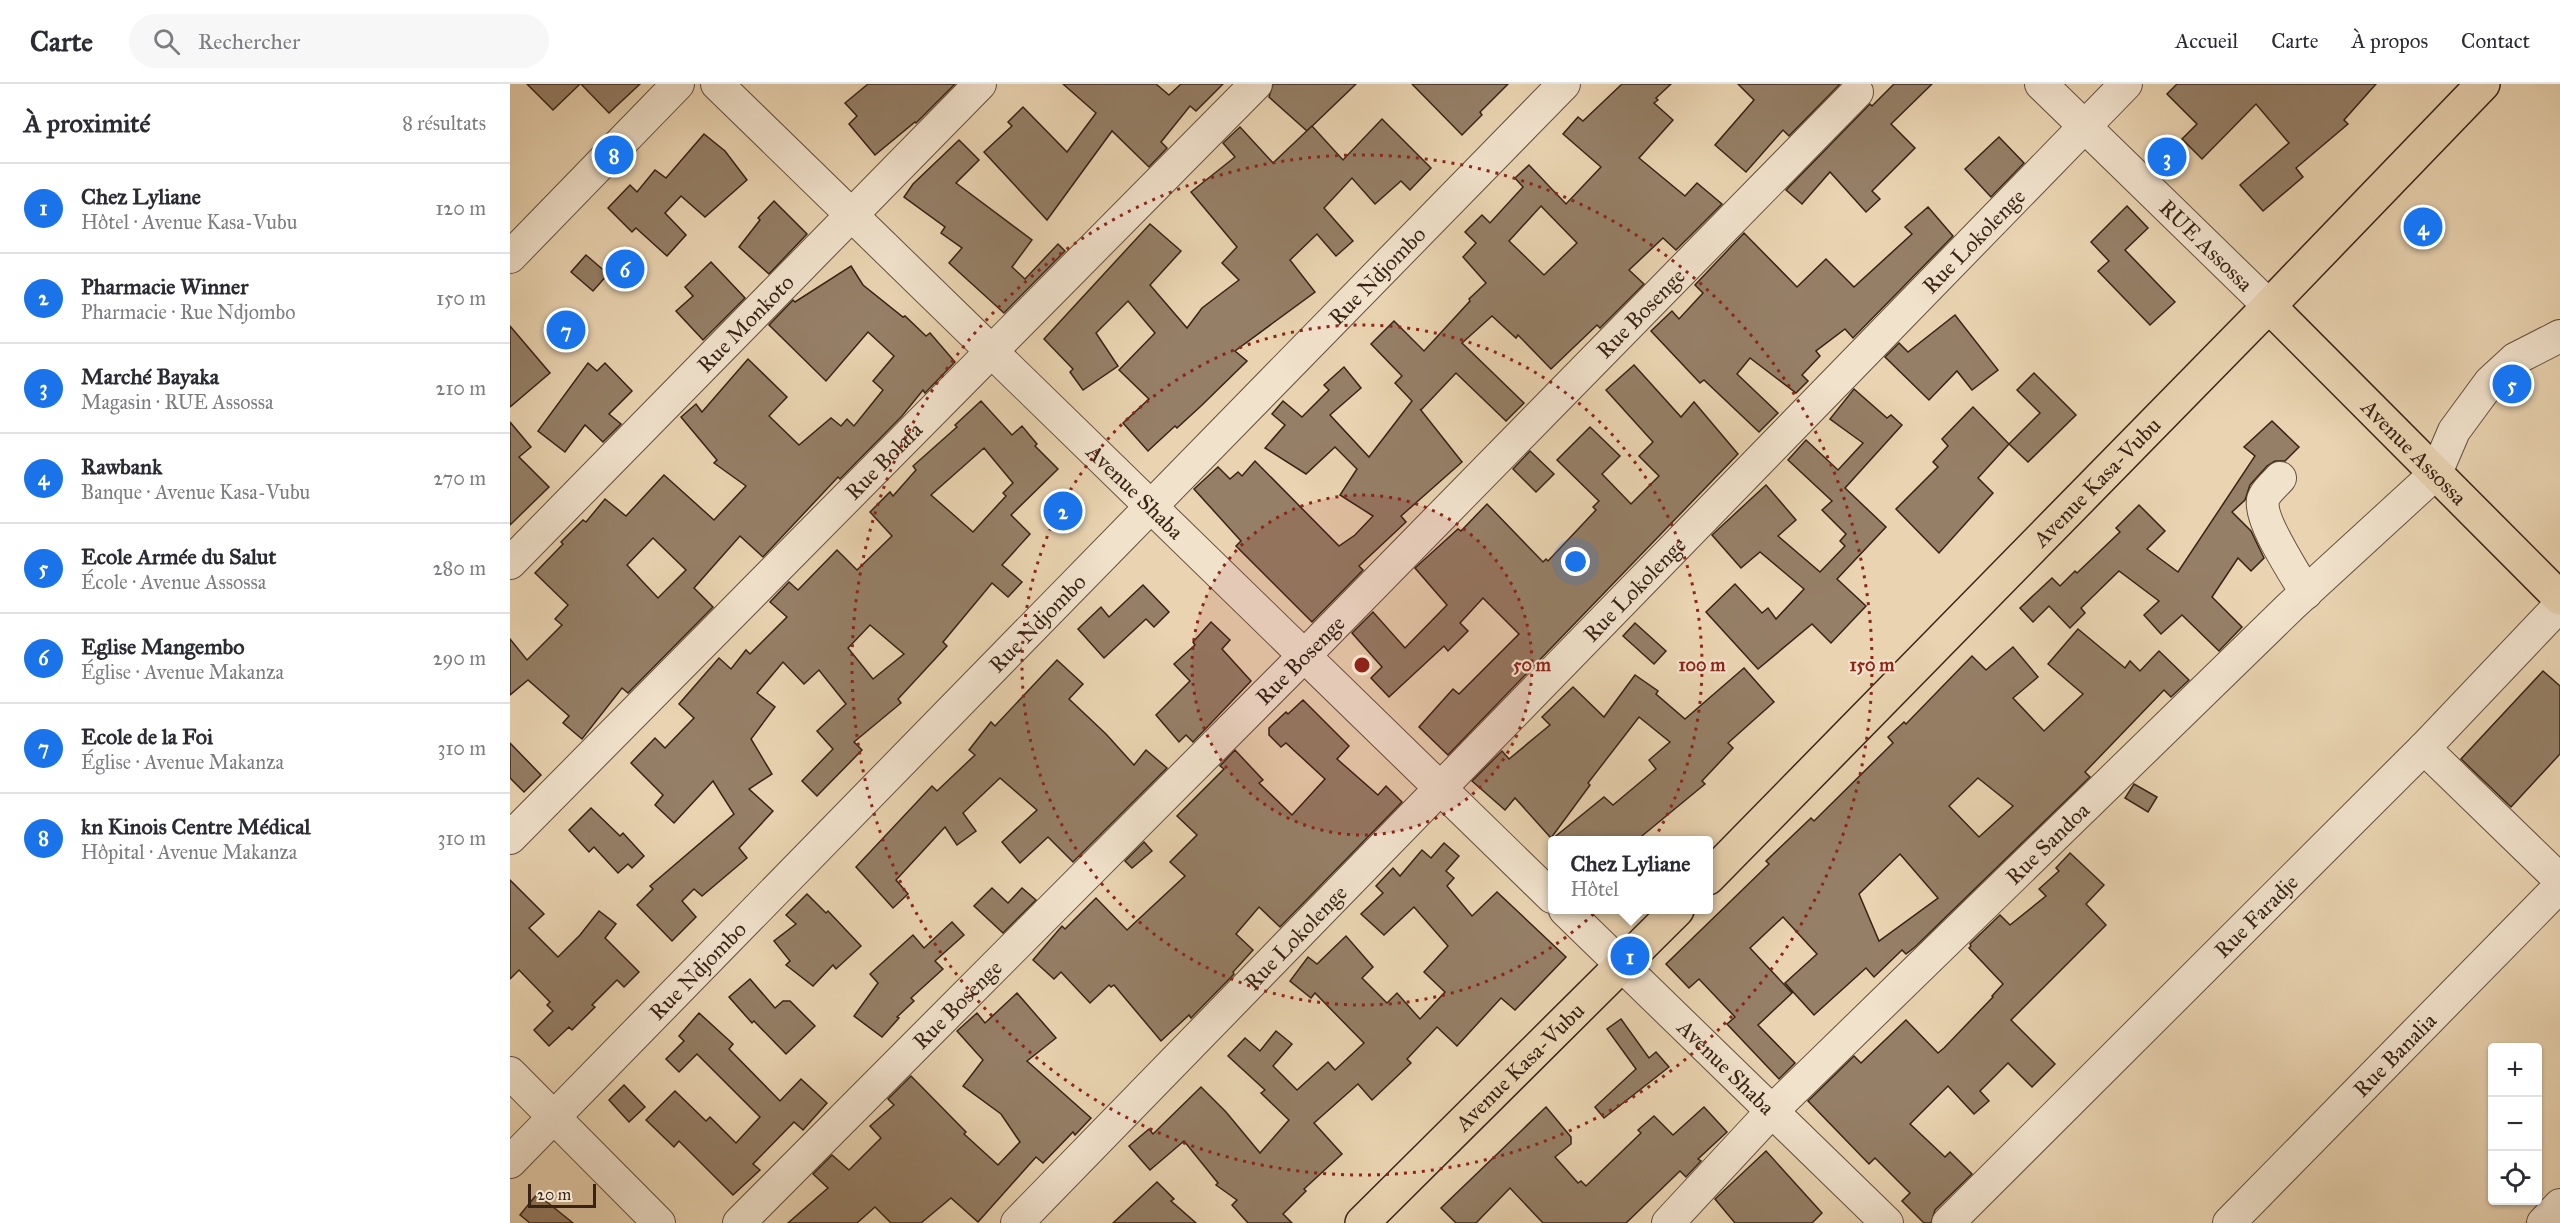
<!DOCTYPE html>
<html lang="fr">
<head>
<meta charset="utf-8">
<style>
	:root { --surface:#fff; --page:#f7f7f7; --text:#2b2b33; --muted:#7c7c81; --line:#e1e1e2; --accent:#1a73e8 }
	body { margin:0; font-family:"IM FELL Great Primer",serif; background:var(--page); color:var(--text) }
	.controls { position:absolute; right:18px; bottom:18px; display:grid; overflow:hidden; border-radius:6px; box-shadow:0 2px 4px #0004 }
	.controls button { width:54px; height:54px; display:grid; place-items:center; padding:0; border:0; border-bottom:2px solid var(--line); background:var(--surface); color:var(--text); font:30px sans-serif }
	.scale { position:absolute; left:18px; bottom:15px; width:68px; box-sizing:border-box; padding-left:6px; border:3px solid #392316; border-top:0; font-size:16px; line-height:21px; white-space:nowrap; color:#392316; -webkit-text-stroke:4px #f1e2cc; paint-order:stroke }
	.you { position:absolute; left:1066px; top:478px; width:21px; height:21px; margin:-15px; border:4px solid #fff; border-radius:50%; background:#1a73e8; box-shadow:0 0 0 9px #1a73e833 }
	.badge { display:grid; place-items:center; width:39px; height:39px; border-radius:50%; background:var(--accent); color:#fff; font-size:20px; font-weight:700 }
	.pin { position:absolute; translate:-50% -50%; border:3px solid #fff; box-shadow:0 2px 6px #0006 }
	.popup { position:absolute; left:1038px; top:752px; width:165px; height:78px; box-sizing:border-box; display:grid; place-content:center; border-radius:6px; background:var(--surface); filter:drop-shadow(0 2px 4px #0005); font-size:20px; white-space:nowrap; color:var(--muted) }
	.popup b { font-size:22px; color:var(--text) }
	.popup::after { content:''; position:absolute; left:50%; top:100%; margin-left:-12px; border:12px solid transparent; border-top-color:var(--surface) }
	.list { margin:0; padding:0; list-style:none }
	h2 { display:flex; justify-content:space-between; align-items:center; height:78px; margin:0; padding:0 24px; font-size:26px }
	h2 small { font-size:20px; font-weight:400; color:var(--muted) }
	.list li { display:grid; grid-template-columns:39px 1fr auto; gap:18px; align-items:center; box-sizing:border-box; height:90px; padding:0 24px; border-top:2px solid var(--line) }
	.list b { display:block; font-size:22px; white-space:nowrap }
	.list p { margin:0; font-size:20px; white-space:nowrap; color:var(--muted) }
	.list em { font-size:20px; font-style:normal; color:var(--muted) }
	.icon { flex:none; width:33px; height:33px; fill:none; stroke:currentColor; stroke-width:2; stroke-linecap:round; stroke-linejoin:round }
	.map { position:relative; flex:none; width:2050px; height:1139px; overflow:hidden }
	header { display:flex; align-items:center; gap:36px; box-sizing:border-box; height:84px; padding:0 30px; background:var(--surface); border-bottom:2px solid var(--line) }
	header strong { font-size:28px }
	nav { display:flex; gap:33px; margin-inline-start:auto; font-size:21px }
	.search { width:420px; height:54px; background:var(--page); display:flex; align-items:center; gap:15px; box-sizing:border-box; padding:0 21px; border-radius:33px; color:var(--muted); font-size:22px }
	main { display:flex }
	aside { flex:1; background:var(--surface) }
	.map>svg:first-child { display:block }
</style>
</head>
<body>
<header>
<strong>Carte</strong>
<div class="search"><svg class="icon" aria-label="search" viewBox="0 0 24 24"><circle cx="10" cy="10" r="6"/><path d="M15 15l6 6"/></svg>Rechercher</div>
<nav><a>Accueil</a><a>Carte</a><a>À propos</a><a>Contact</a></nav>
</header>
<main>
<aside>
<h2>À proximité<small>8 résultats</small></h2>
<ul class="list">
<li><span class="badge">1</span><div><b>Chez Lyliane</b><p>Hôtel · Avenue Kasa-Vubu</p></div><em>120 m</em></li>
<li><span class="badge">2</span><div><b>Pharmacie Winner</b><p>Pharmacie · Rue Ndjombo</p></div><em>150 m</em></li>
<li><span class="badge">3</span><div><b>Marché Bayaka</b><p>Magasin · RUE Assossa</p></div><em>210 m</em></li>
<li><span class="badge">4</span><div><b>Rawbank</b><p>Banque · Avenue Kasa-Vubu</p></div><em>270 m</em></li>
<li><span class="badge">5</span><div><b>Ecole Armée du Salut</b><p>École · Avenue Assossa</p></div><em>280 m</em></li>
<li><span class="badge">6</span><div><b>Eglise Mangembo</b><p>Église · Avenue Makanza</p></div><em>290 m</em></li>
<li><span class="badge">7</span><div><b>Ecole de la Foi</b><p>Église · Avenue Makanza</p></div><em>310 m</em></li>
<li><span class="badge">8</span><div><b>kn Kinois Centre Médical</b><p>Hôpital · Avenue Makanza</p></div><em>310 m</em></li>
</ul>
</aside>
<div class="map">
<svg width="2050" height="1139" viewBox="0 0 2050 1139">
	<rect width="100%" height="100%" fill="#e9d3b0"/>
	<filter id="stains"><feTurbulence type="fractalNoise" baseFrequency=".00333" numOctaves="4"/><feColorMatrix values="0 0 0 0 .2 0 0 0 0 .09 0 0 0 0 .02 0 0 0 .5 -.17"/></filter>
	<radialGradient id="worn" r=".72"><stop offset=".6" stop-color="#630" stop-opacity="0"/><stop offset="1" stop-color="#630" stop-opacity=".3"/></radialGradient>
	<g fill="#957f66" stroke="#392316" stroke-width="1.5" fill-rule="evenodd">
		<polygon points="17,0 70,0 43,26"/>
		<polygon points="71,0 130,0 99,29"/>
		<polygon points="358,0 445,0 406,39 405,38 365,71 339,40 347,32 335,19"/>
		<polygon points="553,0 646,0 659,11 671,0 713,0 686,27 680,22 651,58 657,64 639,83 602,47 537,136 474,68 502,42 498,38 513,23 557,68 586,29"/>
		<polygon points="763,0 846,0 797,47 759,13"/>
		<polygon points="902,0 998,0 970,28 972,31 952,51"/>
		<path d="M1112 0H1161L1146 14 1148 16 1144 19 1163 36 1129 74 1175 112 1187 99 1212 120 1166 166 1153 154 1119 186 1134 200 1090 244 1087 241 1041 285 1008 251 1006 254 982 232 952 259 1014 319 996 337 946 289 911 326 910 325 952 378 891 432 896 438 849 482 853 486 802 538 726 462 731 457 684 405 708 383 720 395 728 388 732 392 745 377 829 462 845 451 863 432 830 411 847 385 825 363 796 390 755 364 775 341 762 330 773 317 792 333 819 306 814 301 834 283 851 304 820 331 859 373 902 317 885 299 892 292 861 260 884 237 914 267 960 217 959 215 976 199 953 173 966 159 955 148 972 131 980 139 1013 103 1005 94 1019 81 1056 120 1091 83 1053 50 1068 33 1073 37ZM1031 122 1067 159 1034 191 999 157Z"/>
		<polygon points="1228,0 1330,0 1279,52 1273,46 1236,88 1205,61 1244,16"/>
		<polygon points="1384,0 1422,0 1381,40 1405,64 1362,107 1370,115 1356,128 1320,88 1292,120 1276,106 1360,20 1362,22"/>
		<polygon points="1667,0 1866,0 1834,36 1838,40 1786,84 1793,93 1753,127 1730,101 1779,59 1746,20 1692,75 1672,55 1687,40 1657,10"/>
		<polygon points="872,35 921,84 900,106 891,97 865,120 842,94 814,124 843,157 826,172 807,150 780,176 805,208 725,267 737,277 691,322 667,344 665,342 638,367 613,339 639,315 609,286 645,249 618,217 586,249 608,282 573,306 560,288 563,285 534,255 640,140 671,167 640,201 677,244 692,224 729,196 712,179 727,163 681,108 725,73 713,59 730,43 763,79 802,42 833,76"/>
		<polygon points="194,50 215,67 237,96 195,133 171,112 155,129 176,151 157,172 126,144 122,148 98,124 120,101 127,108 145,86 156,94"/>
		<polygon points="1489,53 1514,79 1481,113 1455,85"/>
		<polygon points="449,56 469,76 446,99 522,156 502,183 515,195 548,160 555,167 494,229 439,179 452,164 431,149 435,143 394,113 403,100"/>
		<polygon points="264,117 297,150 259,190 229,163 250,136 248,134"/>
		<polygon points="1617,122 1638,144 1615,166 1665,218 1640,241 1588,187 1599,177 1581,158"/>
		<polygon points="1418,123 1443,152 1343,254 1335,245 1306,267 1310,272 1292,291 1298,297 1286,309 1240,274 1227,290 1268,329 1249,348 1194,296 1190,299 1141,247 1162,227 1169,235 1193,209 1185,201 1234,149 1287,203 1316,175 1344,203 1402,150 1395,143"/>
		<polygon points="76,171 98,190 83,207 61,188"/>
		<polygon points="201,178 235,214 193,256 166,227 183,212 175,203"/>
		<path d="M341 182 353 201 393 233 395 232 416 252 420 249 445 278 415 309 413 306 392 332 330 395 328 393 253 473 230 452 184 504 203 523 118 609 112 604 72 655 53 639 59 632 18 596 0 611V555L17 576 52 541 45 535 58 521 25 489 53 460 51 458 73 436 76 438 95 415 116 432 154 391 204 436 236 402 204 379 207 376 171 333 186 320 192 328 238 275 277 313 259 332 289 361 321 334 331 342 337 335 344 342 373 306 363 297 384 272 358 248 316 297 259 241 283 216 285 218ZM143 454 176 486 148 514 117 481Z"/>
		<polygon points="1445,231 1488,286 1462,306 1447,287 1419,316 1375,273 1389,259 1398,268"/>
		<polygon points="0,242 40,289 0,323"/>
		<polygon points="78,279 87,287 95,279 122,307 99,330 111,340 93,358 75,341 55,368 28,347"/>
		<polygon points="1124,281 1171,333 1184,318 1228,370 938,671 909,643 943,605 949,610 1009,550 973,514 950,539 958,547 938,567 934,562 879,613 861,594 872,583 842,549 863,528 895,564 937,521 905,484 948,445 951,447 977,420 1033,478 1036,475 1038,477 1086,426 1083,423 1089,417 1047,376 1080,343 1110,372 1092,390 1121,420 1149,392 1129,372 1143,358 1096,306"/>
		<polygon points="1524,289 1566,331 1518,378 1499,360 1530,329 1507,306"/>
		<polygon points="1344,305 1377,334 1381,331 1392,341 1335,404 1376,443 1327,495 1356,522 1321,559 1302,540 1248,585 1196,528 1225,500 1252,529 1258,524 1266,535 1294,505 1250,468 1231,484 1202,451 1256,401 1286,436 1268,452 1310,488 1335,462 1330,457 1336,450 1312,426 1322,417 1278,376 1296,356 1328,386 1353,359 1320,335"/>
		<path d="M471 317 502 351 512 342 527 360 525 362 548 385 501 431 520 450 492 481 512 498 498 513 482 499 433 558 437 562 388 615 391 619 344 658 352 666 307 712 292 697 323 665 307 647 336 620 309 586 294 600 273 578 247 609 265 623 241 655 262 690 239 705 263 727 229 764 237 774 192 812 184 805 172 817 186 833 162 857 127 821 143 805 140 802 224 730 203 697 164 739 145 721 153 711 121 679 145 654 155 664 184 634 169 620 209 574 221 585 236 566 240 570 277 533 260 518 279 498 288 506 327 466 347 486 382 452 360 428 380 408 383 412 406 386 403 382 447 343 445 341ZM474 364 503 399 493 409 496 412 463 448 421 411ZM360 541 394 570 363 595 338 564Z"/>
		<polygon points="1463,323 1499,360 1468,394 1483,409 1429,469 1386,425 1428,383 1423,378 1438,362 1432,355"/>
		<polygon points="1762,337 1789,363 1775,377 1765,377 1757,382 1740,401 1735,416 1722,428 1741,447 1754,474 1741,487 1728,474 1702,513 1732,543 1709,567 1672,531 1651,550 1634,531 1649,517 1609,487 1571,524 1575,529 1560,544 1539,522 1523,538 1510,524 1542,494 1550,502 1565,487 1567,489 1610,448 1606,444 1629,421 1655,447 1637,465 1668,488 1745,372 1734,363"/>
		<polygon points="0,338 21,363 9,373 39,403 0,441"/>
		<polygon points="1020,367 1044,390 1026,408 1003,385"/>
		<polygon points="633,501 659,528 644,543 636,535 594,574 568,545 591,523 599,533"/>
		<polygon points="701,538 720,556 712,565 741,597 683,658 676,651 669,658 646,631 680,597 664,580 685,561 683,558"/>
		<polygon points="1125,539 1156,567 1144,580 1113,552"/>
		<path d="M1568 545 1615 584 1620 577 1630 587 1649 567 1679 596 1661 613 1654 606 1575 688 1580 693 1405 863 1396 870 1392 866 1364 893 1356 884 1304 931 1275 899 1307 870 1273 833 1240 864 1282 909 1248 941 1285 979 1269 995 1217 940 1225 933 1189 895 1179 904 1156 880 1259 780 1256 777 1301 734 1304 737 1383 659 1378 653 1394 638 1396 640 1462 572 1476 586 1503 563 1528 593 1503 614 1534 647 1573 610 1538 580ZM1468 694 1503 722 1469 753 1439 722ZM1390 770 1428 814 1369 857 1349 810Z"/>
		<polygon points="547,576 573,600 559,615 596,650 624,681 636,666 657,684 563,778 538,753 510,779 492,758 527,726 490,694 453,729 466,747 447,761 435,743 386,796 398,810 383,824 346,783 422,702 427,707 465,671 459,666 481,638 485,642"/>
		<polygon points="1234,584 1264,618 1218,659 1223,664 1192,697 1195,700 1127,756 1041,756 1094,713 1103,721 1146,685 1139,676 1160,658 1129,633 1078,699 1080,701 1041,754 1005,714 995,726 962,697 992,667 999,675 1040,641 1032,633 1063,603 1094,633 1125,591 1148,607 1146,610 1175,635"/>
		<polygon points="2033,587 2050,602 2050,670 2001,723 1951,675"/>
		<polygon points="793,616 839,662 827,675 868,711 876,702 892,718 770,843 749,823 726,850 743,866 723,888 724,890 681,934 679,931 651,957 604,901 601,903 599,901 580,919 551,888 544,895 523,876 552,842 555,845 586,814 617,846 675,792 660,778 687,751 667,732 714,685 710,682 725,666 753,696 749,699 782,731 815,695 776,659 771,663 759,651 759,644 776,628 778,630"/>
		<polygon points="0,659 31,691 14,708 0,694"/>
		<polygon points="1624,700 1647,713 1638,728 1615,714"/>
		<polygon points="81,724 110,752 113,749 134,772 122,784 118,780 108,789 84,763 79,768 59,746"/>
		<polygon points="634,758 642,767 622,784 615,777"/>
		<polygon points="934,759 949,772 936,787 944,794 937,802 962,832 987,808 1056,873 1005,926 991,914 947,962 927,943 897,975 901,979 862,1016 848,1000 804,1039 832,1070 794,1105 796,1107 773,1130 782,1139 738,1139 722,1121 727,1116 706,1101 708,1099 674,1057 640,1086 619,1062 639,1045 643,1050 691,1003 716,1028 750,1069 779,1036 751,1009 755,1006 718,972 735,954 750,967 766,947 782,960 763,982 787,1006 818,978 825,986 854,959 805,909 801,914 780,897 798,873 807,880 836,852 863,883 852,894 877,919 887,909 910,935 935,908 914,888 938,862 904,823 874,851 851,830 873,809 866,802 883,784 890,792 912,766 921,774"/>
		<polygon points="1560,769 1594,801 1576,820 1596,841 1501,936 1545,980 1522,1003 1498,979 1470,1007 1479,1017 1464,1030 1438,1002 1400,1040 1435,1073 1440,1068 1462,1090 1425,1126 1421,1139 1414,1139 1392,1117 1400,1109 1365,1074 1359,1080 1298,1017 1344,972 1351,979 1396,936 1428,969 1434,964 1483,913 1482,912 1493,900 1459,864 1461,862 1460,860 1490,831 1500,841 1536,812 1529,805 1549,787 1546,784"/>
		<polygon points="0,796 34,830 19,844 48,873 70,851 89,827 106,840 95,854 129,888 114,903 107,896 82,921 85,923 62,946 59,943 39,962 24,946 43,927 37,921 40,918 9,886 0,895"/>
		<polygon points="482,804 498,819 512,804 526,816 493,849 464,822"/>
		<polygon points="297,810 316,829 318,827 351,862 326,885 323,881 303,902 276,881 280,877 264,857 286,840 276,831"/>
		<polygon points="442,838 454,851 425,877 433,885 401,914 404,917 387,933 389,934 372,953 344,932 368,899 360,890 403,851 414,864"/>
		<polygon points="240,895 265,924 273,917 280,917 305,942 276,970 244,937 242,939 219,913"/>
		<polygon points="507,909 546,954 517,977 581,1034 565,1051 563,1048 533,1079 526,1073 468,1138 441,1114 411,1139 381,1139 365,1123 347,1139 278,1139 318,1104 303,1090 322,1071 339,1086 371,1054 360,1042 384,1021 378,1015 401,992 456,1048 454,1050 488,1081 510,1058 491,1030 453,1002 473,976 447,947 467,929 475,939"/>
		<polygon points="189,929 223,960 219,965 270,1017 291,995 317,1019 293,1046 284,1038 243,1080 250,1086 223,1111 169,1057 164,1063 136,1036 165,1007 196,1037 200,1033 226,1059 250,1033 187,970 169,988 156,975 174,957 169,952"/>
		<polygon points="1111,935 1139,974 1146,968 1159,983 1094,1034 1085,1023 1126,985 1097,945"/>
		<polygon points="114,1001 135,1023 119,1038 99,1016"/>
		<polygon points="1036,1023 1061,1053 1061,1060 1045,1073 1068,1099 1071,1097 1076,1102 1131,1049 1128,1046 1144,1032 1163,1051 1194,1023 1217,1048 1188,1075 1191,1077 1176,1093 1170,1087 1116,1139 1033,1139 1000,1104 966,1139 946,1139 931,1124"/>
		<polygon points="1256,1067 1312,1129 1302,1139 1225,1139 1205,1115"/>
		<polygon points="647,1098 664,1115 661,1117 686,1139 603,1139"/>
		<polygon points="27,1110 63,1139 20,1139 10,1131"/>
	</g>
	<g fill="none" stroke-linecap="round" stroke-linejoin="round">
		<g stroke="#654f3c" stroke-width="34">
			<g id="minor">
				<path id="s1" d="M207 0 1042 813"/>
				<path id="s2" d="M1531 0 1759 222"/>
				<polyline points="0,173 168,0"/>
				<path d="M1770 394C1765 400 1755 408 1753 416 1749 437 1785 489 1796 509"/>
				<path id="s3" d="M0 479 470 0"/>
				<polyline points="1914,664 2050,796"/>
				<path id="s4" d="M0 754 746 0"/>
				<path id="s5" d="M1055 826 1377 1139"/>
				<polyline points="0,989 149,1139"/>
				<path id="s6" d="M0 1078 1054 0"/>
				<path id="s7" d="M229 1139 794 572 1347 8"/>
				<path id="s8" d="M507 1139 1616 0"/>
				<path id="s9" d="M1158 1139 1263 1026 1781 522 1926 389 1944 347 1980 298 2005 275 2050 252"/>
				<path id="s10" d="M1438 1139 1917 661 2050 521"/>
				<path id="s11" d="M1719 1139 2050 802"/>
				<polyline points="2033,1139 2050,1121"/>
			</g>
		</g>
		<g stroke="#392316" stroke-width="36">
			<g id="major">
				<path id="s12" d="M1759 222 2050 514"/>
				<path id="s13" d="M1198 794 1759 222 1973 0"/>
				<path id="s14" d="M852 1139 1167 826"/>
			</g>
		</g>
		<use href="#minor" stroke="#f1e2cc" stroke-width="32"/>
		<use href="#major" stroke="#e9d3b0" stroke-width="33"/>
	</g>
	<circle cx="852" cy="581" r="170" fill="#8f2418" fill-opacity=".12"/>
	<g fill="none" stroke="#8f2418" stroke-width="3" stroke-dasharray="3 6">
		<circle cx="852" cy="581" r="170"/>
		<circle cx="852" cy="581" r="340"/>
		<circle cx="852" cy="581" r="510"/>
	</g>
	<g text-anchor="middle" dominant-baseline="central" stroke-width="4.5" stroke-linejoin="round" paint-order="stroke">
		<g font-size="22" fill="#392316" stroke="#f1e2cc">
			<text stroke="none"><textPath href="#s8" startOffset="1371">Rue Lokolenge</textPath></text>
			<text stroke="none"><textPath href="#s2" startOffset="231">RUE Assossa</textPath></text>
			<text stroke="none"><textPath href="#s6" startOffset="1240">Rue Ndjombo</textPath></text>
			<text stroke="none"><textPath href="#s7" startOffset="1281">Rue Bosenge</textPath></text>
			<text stroke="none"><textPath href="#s3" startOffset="336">Rue Monkoto</textPath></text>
			<text stroke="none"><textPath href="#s12" startOffset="206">Avenue Assossa</textPath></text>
			<text stroke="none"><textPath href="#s4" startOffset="531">Rue Bolafa</textPath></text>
			<text stroke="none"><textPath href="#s13" startOffset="555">Avenue Kasa-Vubu</textPath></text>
			<text stroke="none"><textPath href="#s1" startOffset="584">Avenue Shaba</textPath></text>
			<text stroke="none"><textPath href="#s8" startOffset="885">Rue Lokolenge</textPath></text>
			<text stroke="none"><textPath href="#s6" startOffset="754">Rue Ndjombo</textPath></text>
			<text stroke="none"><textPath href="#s7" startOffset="795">Rue Bosenge</textPath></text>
			<text stroke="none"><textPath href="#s9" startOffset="537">Rue Sandoa</textPath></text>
			<text stroke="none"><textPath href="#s10" startOffset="435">Rue Faradje</textPath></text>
			<text stroke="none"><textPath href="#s8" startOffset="399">Rue Lokolenge</textPath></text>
			<text stroke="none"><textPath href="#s6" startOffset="268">Rue Ndjombo</textPath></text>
			<text stroke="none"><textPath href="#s7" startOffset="309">Rue Bosenge</textPath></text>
			<text stroke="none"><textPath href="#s11" startOffset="236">Rue Banalia</textPath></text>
			<text stroke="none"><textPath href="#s5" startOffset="225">Avenue Shaba</textPath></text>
			<text stroke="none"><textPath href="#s14" startOffset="222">Avenue Kasa-Vubu</textPath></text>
		</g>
	</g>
	<circle cx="852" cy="581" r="9" fill="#8f2418" stroke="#f1e2cc" stroke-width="3"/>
	<g font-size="18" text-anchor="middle" font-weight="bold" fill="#8f2418" stroke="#f1e2cc" stroke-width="4.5" stroke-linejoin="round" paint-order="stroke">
		<text x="1022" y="587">50 m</text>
		<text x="1192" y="587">100 m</text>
		<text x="1362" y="587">150 m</text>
	</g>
	<rect width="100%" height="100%" filter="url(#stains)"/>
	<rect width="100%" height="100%" fill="url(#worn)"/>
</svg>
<div class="controls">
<button>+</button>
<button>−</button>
<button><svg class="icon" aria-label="locate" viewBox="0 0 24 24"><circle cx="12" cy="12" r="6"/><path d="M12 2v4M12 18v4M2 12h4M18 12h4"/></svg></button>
</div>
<div class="scale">20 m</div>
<div class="you"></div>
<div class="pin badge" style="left:1120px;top:872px">1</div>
<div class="popup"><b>Chez Lyliane</b>Hôtel</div>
<div class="pin badge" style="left:553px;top:427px">2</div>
<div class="pin badge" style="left:1657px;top:73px">3</div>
<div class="pin badge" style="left:1913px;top:143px">4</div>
<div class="pin badge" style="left:2002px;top:300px">5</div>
<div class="pin badge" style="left:115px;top:185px">6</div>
<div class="pin badge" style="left:56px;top:246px">7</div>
<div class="pin badge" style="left:104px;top:71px">8</div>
</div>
</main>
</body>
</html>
